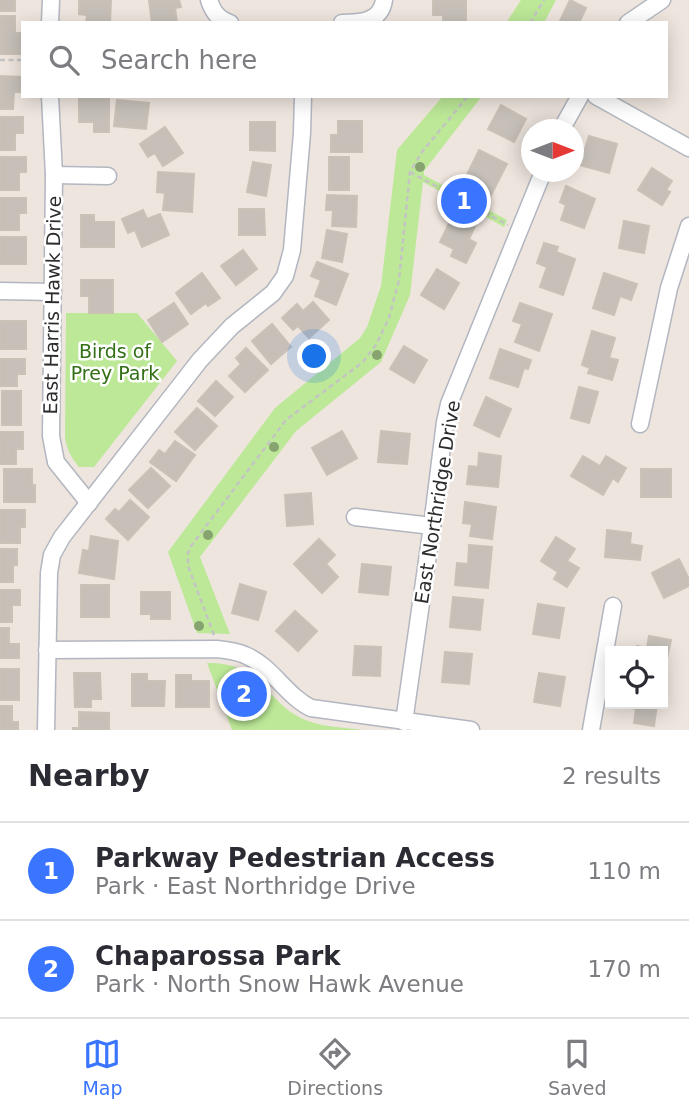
<!DOCTYPE html>
<html lang="en">
<head>
<meta charset="utf-8">
<style>
	:root { --surface:#fff; --page:#f7f7f7; --text:#2b2b33; --muted:#7c7c81; --line:#e1e1e2; --accent:#3a75ff }
	body { margin:0; font-family:"DejaVu Sans",sans-serif; background:var(--page); color:var(--text) }
	.controls { position:absolute; right:21px; bottom:21px; display:grid; overflow:hidden; border-radius:0px; box-shadow:0 4px 18px #0003 }
	.controls button { width:63px; height:63px; display:grid; place-items:center; padding:0; border:0; border-bottom:2px solid var(--line); background:var(--surface); color:var(--text); font:35px sans-serif }
	.compass { position:absolute; left:521px; top:119px; width:63px; height:63px; border-radius:50%; background:var(--surface); box-shadow:0 4px 18px #0003; rotate:90deg }
	.you { position:absolute; left:315px; top:357px; width:24px; height:24px; margin:-18px; border:5px solid #fff; border-radius:50%; background:#1a73e8; box-shadow:0 0 0 10px #1a73e833 }
	.badge { display:grid; place-items:center; width:46px; height:46px; border-radius:50%; background:var(--accent); color:#fff; font-size:23px; font-weight:700 }
	.pin { position:absolute; translate:-50% -50%; border:4px solid #fff; box-shadow:0 2px 7px #0006 }
	.list { margin:0; padding:0; list-style:none }
	h2 { display:flex; justify-content:space-between; align-items:center; height:91px; margin:0; padding:0 28px; font-size:30px }
	h2 small { font-size:23px; font-weight:400; color:var(--muted) }
	.list li { display:grid; grid-template-columns:46px 1fr auto; gap:21px; align-items:center; box-sizing:border-box; height:98px; padding:0 28px; border-top:2px solid var(--line) }
	.list b { display:block; font-size:26px; white-space:nowrap }
	.list p { margin:0; font-size:23px; white-space:nowrap; color:var(--muted) }
	.list em { font-size:23px; font-style:normal; color:var(--muted) }
	.icon { flex:none; width:38px; height:38px; fill:none; stroke:currentColor; stroke-width:2; stroke-linecap:round; stroke-linejoin:round }
	.map { position:relative; flex:none; width:689px; height:730px; overflow:hidden }
	.search { position:absolute; background:var(--surface); box-shadow:0 4px 18px #0003; left:21px; right:21px; top:21px; height:77px; display:flex; align-items:center; gap:18px; box-sizing:border-box; padding:0 24px; border-radius:0px; color:var(--muted); font-size:26px }
	.sheet { height:287px; background:var(--surface) }
	nav { display:flex; justify-content:space-around; align-items:center; box-sizing:border-box; height:98px; border-top:2px solid var(--line); background:var(--surface); font-size:19px; color:var(--muted) }
	nav a { display:grid; justify-items:center; gap:4px }
	nav .on { color:var(--accent) }
	.map>svg:first-child { display:block }
</style>
</head>
<body>
<div class="map">
<svg width="689" height="730" viewBox="0 0 689 730">
	<rect width="100%" height="100%" fill="#eee5de"/>
	<g fill="#bce897">
		<polygon points="521,0 556,0 544,23 506,23"/>
		<polygon points="443,96 482,96 424,171 424,175 507,220 504,227 423,182 410,295 381,362 296,431 200,557 230,634 197,633 168,552 275,408 360,338 367,327 381,286 397,150"/>
		<path d="M66 313H137L177 361 94 467H79C71 458 67 449 65 438Z"/>
		<path d="M207 663C244 663 252 676 277 700 282 705 288 711 294 714 313 727 340 727 363 730H232Z"/>
	</g>
	<g fill="#c6c0b9" stroke="#cac1b7" stroke-width="2">
		<rect x="0" y="0" width="15" height="11"/>
		<polygon points="79,0 111,0 110,23 86,23 87,15 79,14"/>
		<polygon points="149,0 179,0 181,7 175,8 177,23 152,23"/>
		<polygon points="433,0 466,0 466,23 443,23 443,15 433,15"/>
		<polygon points="570,0 586,8 579,23 559,23"/>
		<polygon points="0,16 15,16 15,33 22,33 22,54 0,54"/>
		<polygon points="0,76 22,77 22,92 14,92 13,109 0,109"/>
		<polygon points="79,97 109,97 109,132 94,132 94,122 79,122"/>
		<polygon points="117,100 149,103 146,129 114,126"/>
		<polygon points="501,105 526,119 514,142 488,129"/>
		<polygon points="0,117 23,117 23,133 15,133 15,150 0,150"/>
		<polygon points="338,121 362,121 362,152 331,152 331,135 338,135"/>
		<polygon points="250,122 275,122 275,151 250,150"/>
		<polygon points="165,127 183,153 163,166 155,153 148,157 140,144"/>
		<polygon points="589,136 617,144 609,173 580,165"/>
		<polygon points="479,150 507,164 486,205 459,191"/>
		<polygon points="0,157 26,157 26,172 19,172 19,190 0,190"/>
		<rect x="329" y="157" width="20" height="33"/>
		<polygon points="253,162 271,165 266,196 247,192"/>
		<polygon points="652,168 672,181 666,190 670,192 662,205 638,190"/>
		<polygon points="158,172 194,174 192,212 163,210 165,193 157,192"/>
		<polygon points="566,186 595,199 584,228 561,220 566,205 560,202"/>
		<polygon points="327,195 357,196 356,227 332,226 333,210 326,210"/>
		<polygon points="0,198 26,198 26,213 19,213 19,230 0,230"/>
		<polygon points="239,209 264,209 265,235 239,235"/>
		<polygon points="143,210 147,219 160,214 169,235 142,247 135,230 128,233 122,219"/>
		<polygon points="455,211 477,222 469,239 476,243 466,263 451,256 454,249 440,242"/>
		<polygon points="81,215 94,215 94,222 114,222 114,247 81,247"/>
		<polygon points="624,221 649,226 644,253 619,248"/>
		<polygon points="327,230 347,234 342,262 322,258"/>
		<rect x="0" y="237" width="26" height="27"/>
		<polygon points="544,243 558,247 556,252 575,259 563,295 540,287 547,267 537,263"/>
		<polygon points="243,250 257,269 236,285 221,266"/>
		<polygon points="317,262 348,274 336,305 315,296 321,280 311,276"/>
		<polygon points="437,269 459,283 444,309 421,295"/>
		<polygon points="202,273 220,298 208,306 206,303 191,314 176,293"/>
		<polygon points="604,273 637,284 631,300 620,296 614,315 593,308"/>
		<polygon points="81,280 113,280 113,313 89,313 89,296 81,296"/>
		<polygon points="313,302 329,320 309,338 298,326 293,330 282,318 297,304 303,311"/>
		<polygon points="174,303 188,324 162,342 148,320"/>
		<polygon points="520,303 552,314 539,351 515,342 522,324 513,321"/>
		<rect x="0" y="321" width="26" height="28"/>
		<polygon points="272,324 291,347 271,364 252,341"/>
		<polygon points="592,331 615,338 609,358 618,360 612,380 588,373 590,368 582,365"/>
		<polygon points="404,346 427,360 414,383 390,369"/>
		<polygon points="246,348 268,370 245,392 229,376 241,364 236,358"/>
		<polygon points="500,349 531,360 528,369 524,368 518,387 490,378"/>
		<polygon points="0,359 25,359 25,374 17,374 17,386 0,386"/>
		<polygon points="216,381 233,397 215,416 198,401"/>
		<polygon points="579,387 598,392 589,423 571,418"/>
		<rect x="2" y="391" width="19" height="34"/>
		<polygon points="486,397 511,409 499,437 474,425"/>
		<polygon points="197,408 217,426 195,450 175,432"/>
		<polygon points="342,431 357,458 327,475 312,448"/>
		<polygon points="381,431 410,434 407,464 378,462"/>
		<polygon points="0,432 23,432 23,449 16,449 16,464 0,464"/>
		<polygon points="175,441 195,455 176,481 150,462 159,450 165,454"/>
		<polygon points="479,453 501,456 498,487 467,484 469,466 478,467"/>
		<polygon points="583,456 600,466 606,456 626,468 618,482 613,478 603,495 571,476"/>
		<polygon points="151,468 170,486 148,508 129,490"/>
		<polygon points="4,469 32,469 32,485 35,485 35,502 4,502"/>
		<rect x="641" y="469" width="30" height="28"/>
		<polygon points="311,493 313,524 287,526 285,495"/>
		<polygon points="130,500 149,517 128,540 106,519 115,509 119,512"/>
		<polygon points="465,502 496,507 492,539 470,536 472,524 463,523"/>
		<polygon points="0,510 25,510 25,527 20,527 20,543 0,543"/>
		<polygon points="607,530 631,533 630,544 642,546 640,560 605,557"/>
		<polygon points="91,536 118,541 114,579 79,573 83,550 89,551"/>
		<polygon points="556,537 575,549 567,561 579,568 567,587 554,579 558,572 541,561"/>
		<polygon points="319,539 335,555 326,564 338,577 322,593 294,564"/>
		<polygon points="469,545 492,547 488,588 455,585 457,563 468,564"/>
		<polygon points="0,549 17,549 17,565 13,565 13,582 0,582"/>
		<polygon points="679,559 689,579 689,586 664,598 652,573"/>
		<polygon points="362,564 391,567 388,595 359,592"/>
		<polygon points="240,584 266,592 258,620 232,613"/>
		<rect x="81" y="585" width="28" height="32"/>
		<polygon points="0,590 20,590 20,605 12,605 12,622 0,622"/>
		<polygon points="141,592 170,592 170,619 151,619 151,614 141,614"/>
		<polygon points="453,597 483,600 480,630 450,627"/>
		<polygon points="538,604 564,608 559,638 533,634"/>
		<polygon points="295,611 317,631 298,651 276,631"/>
		<polygon points="0,628 9,628 9,644 19,644 19,658 0,658"/>
		<polygon points="649,636 671,640 664,673 663,673 663,651 636,651 637,646 647,648"/>
		<polygon points="355,646 381,647 380,676 353,675"/>
		<polygon points="445,652 472,654 469,684 442,682"/>
		<rect x="0" y="669" width="19" height="31"/>
		<polygon points="74,673 100,673 101,699 91,699 91,707 75,707"/>
		<polygon points="539,673 565,677 560,706 534,702"/>
		<polygon points="132,674 147,674 147,681 165,681 164,706 132,706"/>
		<polygon points="176,675 191,675 191,681 209,681 209,707 176,707"/>
		<polygon points="627,704 657,704 654,726 634,723 636,709 627,707"/>
		<polygon points="0,706 12,706 12,722 18,722 18,730 0,730"/>
		<polygon points="79,712 109,713 109,730 73,730 73,728 79,728"/>
	</g>
	<g fill="none" stroke-linecap="round" stroke-linejoin="round">
		<g stroke="#b2b6c0" stroke-width="19">
			<g id="minor">
				<path d="M209 0C213 12 218 19 230 23"/>
				<polyline points="50,23 51,0"/>
				<path d="M342 23C360 23 381 22 384 0"/>
				<polyline points="628,23 662,0"/>
				<polyline points="50,96 54,175 51,436 56,462 89,503"/>
				<polyline points="596,96 689,148"/>
				<polyline points="561,130 580,96"/>
				<polyline points="54,175 108,176"/>
				<polyline points="0,291 53,292"/>
				<polyline points="640,424 669,288 689,226"/>
				<polyline points="355,517 432,526"/>
				<path d="M47 650 217 649C227 650 236 651 245 655 272 666 286 696 311 708L471 730"/>
				<polyline points="404,722 432,526 445,422 449,404 543,172"/>
				<polyline points="46,730 49,573 52,555 62,537 200,360 232,326 273,293 285,276 292,250 302,133 303,96"/>
				<polyline points="591,730 613,606"/>
			</g>
		</g>
		<g stroke="#c4c4c4" stroke-width="2.5" stroke-dasharray="5 3.5" stroke-linecap="butt">
			<polyline points="530,23 544,0"/>
			<polyline points="0,60 23,60"/>
			<polyline points="410,172 508,225"/>
			<polyline points="214,635 188,566 188,553 191,546 286,420 363,362 376,345 389,318 399,280 410,172 422,152 468,96"/>
		</g>
		<use href="#minor" stroke="#fff" stroke-width="16"/>
	</g>
	<g fill="#87a470">
		<circle cx="420" cy="167" r="5"/>
		<circle cx="377" cy="355" r="5"/>
		<circle cx="274" cy="447" r="5"/>
		<circle cx="208" cy="535" r="5"/>
		<circle cx="199" cy="626" r="5"/>
	</g>
	<g text-anchor="middle" dominant-baseline="central" stroke-width="5" stroke-linejoin="round" paint-order="stroke">
		<g font-size="19" fill="#2c2c2c" stroke="#fff">
			<text transform="translate(52 305) rotate(-89)">East Harris Hawk Drive</text>
			<text transform="translate(437 502) rotate(-81)">East Northridge Drive</text>
		</g>
		<g font-size="19" fill="#326f16" stroke="#fff">
			<text x="115" y="351">Birds of<tspan x="115" dy="22">Prey Park</tspan></text>
		</g>
	</g>
</svg>
<div class="controls">
<button><svg class="icon" aria-label="locate" viewBox="0 0 24 24"><circle cx="12" cy="12" r="6"/><path d="M12 2v4M12 18v4M2 12h4M18 12h4"/></svg></button>
</div>
<svg class="compass" viewBox="-18 -18 36 36"><path d="M0-13l5 13h-10z" fill="#e53935"/><path d="M0 13l5-13h-10z" fill="#7c7c81"/></svg>
<div class="you"></div>
<div class="pin badge" style="left:464px;top:201px">1</div>
<div class="pin badge" style="left:244px;top:694px">2</div>
<div class="search"><svg class="icon" aria-label="search" viewBox="0 0 24 24"><circle cx="10" cy="10" r="6"/><path d="M15 15l6 6"/></svg>Search here</div>
</div>
<section class="sheet">
<h2>Nearby<small>2 results</small></h2>
<ul class="list">
<li><span class="badge">1</span><div><b>Parkway Pedestrian Access</b><p>Park · East Northridge Drive</p></div><em>110 m</em></li>
<li><span class="badge">2</span><div><b>Chaparossa Park</b><p>Park · North Snow Hawk Avenue</p></div><em>170 m</em></li>
</ul>
</section>
<nav>
<a class="on"><svg class="icon" aria-label="map" viewBox="0 0 24 24"><path d="M3 6l6-2 6 2 6-2v14l-6 2-6-2-6 2zM9 4v14M15 6v14"/></svg>Map</a>
<a><svg class="icon" aria-label="directions" viewBox="0 0 24 24"><path d="M12 3l9 9-9 9-9-9zM9 14v-3h6M13 9l2 2-2 2"/></svg>Directions</a>
<a><svg class="icon" aria-label="saved" viewBox="0 0 24 24"><path d="M7 4h10v16l-5-4-5 4z"/></svg>Saved</a>
</nav>
</body>
</html>
